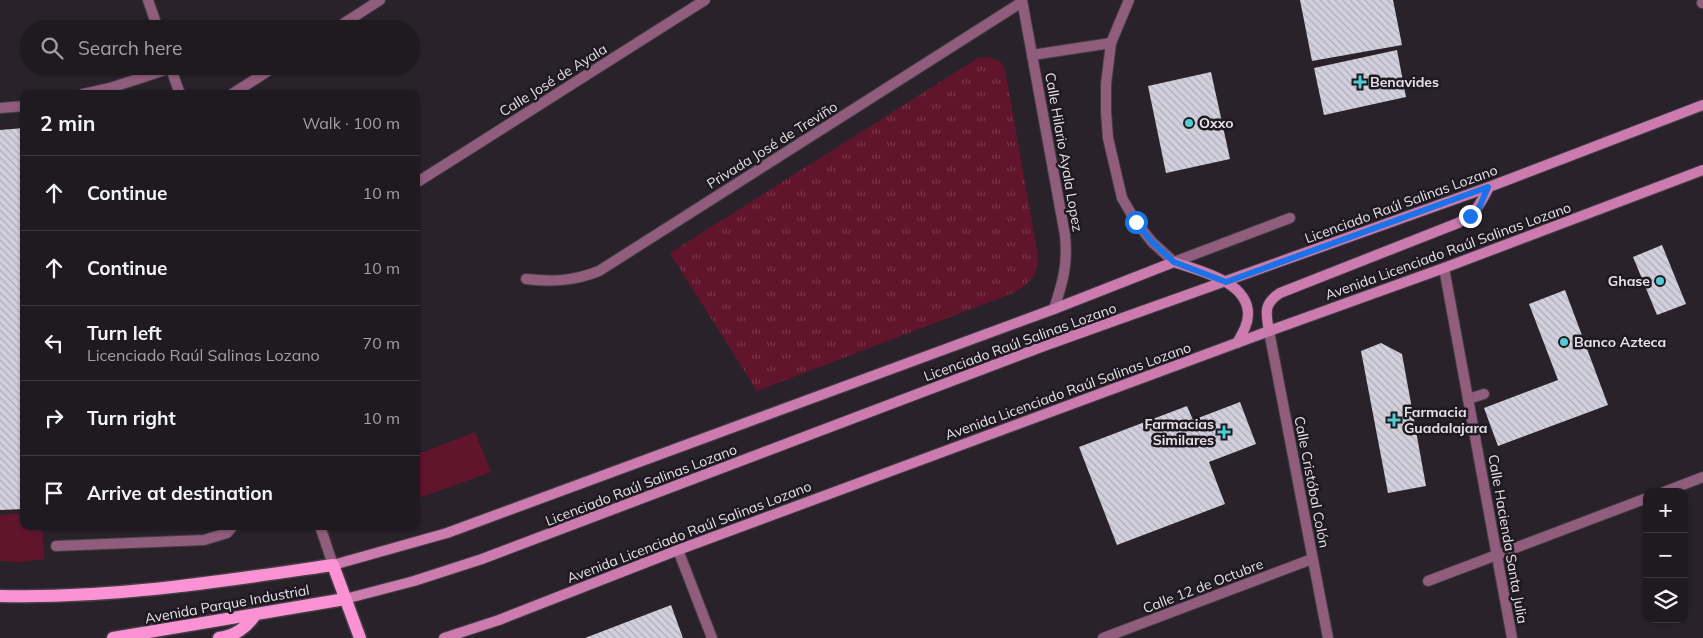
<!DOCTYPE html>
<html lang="en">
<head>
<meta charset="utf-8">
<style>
	:root { --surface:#1f1a20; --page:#2c272d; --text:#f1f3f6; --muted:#a1a1a5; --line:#3c383e }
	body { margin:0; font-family:Mulish,sans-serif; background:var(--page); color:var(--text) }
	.controls { position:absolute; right:15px; bottom:15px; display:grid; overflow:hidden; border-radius:10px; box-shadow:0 1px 4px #0004 }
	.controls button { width:45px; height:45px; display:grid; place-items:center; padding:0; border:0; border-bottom:1px solid var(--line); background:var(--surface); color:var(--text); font:25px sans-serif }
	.stop { position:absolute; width:15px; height:15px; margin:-11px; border:4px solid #1a73e8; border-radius:50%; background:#fff }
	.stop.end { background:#1a73e8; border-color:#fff; box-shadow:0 1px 5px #0008 }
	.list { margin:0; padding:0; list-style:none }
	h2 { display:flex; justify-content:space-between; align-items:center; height:65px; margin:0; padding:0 20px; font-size:21px }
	h2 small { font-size:16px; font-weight:400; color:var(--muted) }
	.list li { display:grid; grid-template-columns:32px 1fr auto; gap:15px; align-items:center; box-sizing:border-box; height:75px; padding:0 20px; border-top:1px solid var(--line) }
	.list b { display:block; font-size:19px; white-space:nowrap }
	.list p { margin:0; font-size:16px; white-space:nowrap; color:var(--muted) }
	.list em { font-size:16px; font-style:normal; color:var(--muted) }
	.icon { flex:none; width:28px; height:28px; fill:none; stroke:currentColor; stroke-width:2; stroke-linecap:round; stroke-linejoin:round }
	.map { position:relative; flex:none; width:1703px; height:638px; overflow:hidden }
	.search { position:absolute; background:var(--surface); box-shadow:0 1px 4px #0004; left:20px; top:20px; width:400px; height:55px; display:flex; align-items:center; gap:12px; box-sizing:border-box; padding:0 18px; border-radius:28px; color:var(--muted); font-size:19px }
	.panel { position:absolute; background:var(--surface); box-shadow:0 1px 4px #0004; left:20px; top:90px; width:400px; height:440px; border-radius:10px }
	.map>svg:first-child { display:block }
</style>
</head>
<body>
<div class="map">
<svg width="1703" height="638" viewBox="0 0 1703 638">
	<defs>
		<pattern id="grass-tufts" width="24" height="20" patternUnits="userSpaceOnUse" patternTransform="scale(1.25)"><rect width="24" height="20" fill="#61152d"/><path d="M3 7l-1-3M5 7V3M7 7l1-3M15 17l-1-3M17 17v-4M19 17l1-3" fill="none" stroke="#78374b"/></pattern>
		<pattern id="building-back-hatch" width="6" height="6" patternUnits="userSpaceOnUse" patternTransform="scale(1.25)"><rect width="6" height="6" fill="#d2d0dd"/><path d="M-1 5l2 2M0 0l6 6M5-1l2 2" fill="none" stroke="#afadb7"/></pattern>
	</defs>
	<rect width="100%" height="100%" fill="#29222b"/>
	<path fill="url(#grass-tufts)" d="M989 57 1000 61 1005 70 1038 256C1037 276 1031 283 1013 293L757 391 670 253 978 58Z"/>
	<g fill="#61152d">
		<polygon points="475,432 491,472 416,499 416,455"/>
		<polygon points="24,513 24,526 42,526 44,559 21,562 0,561 0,515"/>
	</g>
	<g fill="url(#building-back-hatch)">
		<polygon points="1300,0 1393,0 1402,45 1312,61"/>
		<polygon points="1397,50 1406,97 1324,115 1314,68"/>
		<polygon points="1211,72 1230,159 1166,173 1148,86"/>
		<polygon points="24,128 24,509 0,510 0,130"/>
		<polygon points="1662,245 1686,304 1657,315 1633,257"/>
		<polygon points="1565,290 1608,405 1498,446 1484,408 1558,380 1529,304"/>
		<polygon points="1381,343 1402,354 1426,486 1388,493 1361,351"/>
		<polygon points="1240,402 1256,444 1209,462 1225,504 1117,545 1079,447 1187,406 1193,420"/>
		<polygon points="671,605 683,638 585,638"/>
	</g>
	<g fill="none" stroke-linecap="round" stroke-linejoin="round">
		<g stroke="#433d45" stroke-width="12">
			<g id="lane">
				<polyline points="1702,3 1703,1"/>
				<polyline points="1174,262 1290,218"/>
				<polyline points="1468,399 1484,394"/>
				<polyline points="56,546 204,540 227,533 233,526"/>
			</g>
		</g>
		<g stroke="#433d45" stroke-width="12">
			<g id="street">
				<polyline points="148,0 158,29"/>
				<path d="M1022 0 1065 235C1068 265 1063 281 1054 309"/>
				<polyline points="1129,0 1111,43 1106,84 1106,112 1108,138 1122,198 1136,222 1152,242 1174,262"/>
				<polyline points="335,29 380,0"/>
				<polyline points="1032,55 1111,43"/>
				<polyline points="170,66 180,94"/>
				<polyline points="83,94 110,88 171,68"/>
				<polyline points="232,94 276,66"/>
				<polyline points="0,108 24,106"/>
				<polyline points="416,183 705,0"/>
				<polyline points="1444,268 1512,638"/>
				<path d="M526 279C552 282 574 281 599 271L1022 2"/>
				<polyline points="1269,331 1328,638"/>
				<polyline points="1664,492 1703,477"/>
				<polyline points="320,526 333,565"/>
				<polyline points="678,550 712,638"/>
				<polyline points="1428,581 1647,498"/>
				<polyline points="1103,638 1312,559"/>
			</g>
		</g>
		<g stroke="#433d45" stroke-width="12">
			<g id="secondary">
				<path d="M1269 331C1266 313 1263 304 1280 293L1458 223C1476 212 1480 205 1489 187"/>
				<path d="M333 565 447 533 1054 309 1174 262C1199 271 1248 281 1248 314 1248 325 1242 334 1237 343"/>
				<polyline points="345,599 414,581 482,559 1044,346 1489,187 1703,105"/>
				<polyline points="444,638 499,620 678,550 1269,331 1444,268 1703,170"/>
			</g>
		</g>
		<g stroke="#433d45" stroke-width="15">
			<g id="primary">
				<path d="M0 596C112 599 223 581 333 565L360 638"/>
				<polyline points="113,638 345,599"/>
				<path d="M219 638C236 635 246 628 255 615"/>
			</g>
		</g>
		<use href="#lane" stroke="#905d7c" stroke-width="10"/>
		<use href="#street" stroke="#905d7c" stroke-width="10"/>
		<use href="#secondary" stroke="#cc7bae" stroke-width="10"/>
		<use href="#primary" stroke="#fb92d4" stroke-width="12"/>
	</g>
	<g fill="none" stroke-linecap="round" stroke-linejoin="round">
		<polyline stroke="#1a73e8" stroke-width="6" points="1136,222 1152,242 1174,262 1226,282 1488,187 1479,208 1470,216"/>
	</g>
	<g fill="#52ccd0" stroke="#1f1921" stroke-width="2">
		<path d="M1357.5 74.5h5v5h5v5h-5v5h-5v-5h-5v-5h5z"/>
		<circle cx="1189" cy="123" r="5"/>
		<circle cx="1660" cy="281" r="5"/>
		<circle cx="1564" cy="342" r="5"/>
		<path d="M1391.5 412.5h5v5h5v5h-5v5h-5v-5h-5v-5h5z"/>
		<path d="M1221.5 424.5h5v5h5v5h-5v5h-5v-5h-5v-5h5z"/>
	</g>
	<g text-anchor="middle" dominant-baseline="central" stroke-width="5" stroke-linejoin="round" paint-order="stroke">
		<g font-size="14" fill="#e5e1e7" stroke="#1f1921">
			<text transform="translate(553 80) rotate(-32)">Calle José de Ayala</text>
			<text transform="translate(772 145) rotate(-32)">Privada José de Treviño</text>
			<text transform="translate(1064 152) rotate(80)">Calle Hilario Ayala Lopez</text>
			<text transform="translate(1401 204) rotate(-20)">Licenciado Raúl Salinas Lozano</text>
			<text transform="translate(1448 251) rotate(-20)">Avenida Licenciado Raúl Salinas Lozano</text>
			<text transform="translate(1020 342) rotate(-20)">Licenciado Raúl Salinas Lozano</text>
			<text transform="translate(1068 391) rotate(-20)">Avenida Licenciado Raúl Salinas Lozano</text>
			<text transform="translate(1312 482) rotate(79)">Calle Cristóbal Colón</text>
			<text transform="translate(641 485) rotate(-21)">Licenciado Raúl Salinas Lozano</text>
			<text transform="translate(689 532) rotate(-21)">Avenida Licenciado Raúl Salinas Lozano</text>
			<text transform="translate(1508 539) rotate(80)">Calle Hacienda Santa Julia</text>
			<text transform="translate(1203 586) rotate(-21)">Calle 12 de Octubre</text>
			<text transform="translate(227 604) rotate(-10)">Avenida Parque Industrial</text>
		</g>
		<g font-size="14" font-weight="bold" fill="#e5e1e7" stroke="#1f1921" text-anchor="start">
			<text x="1370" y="82">Benavides</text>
			<text x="1199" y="123">Oxxo</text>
			<text x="1650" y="281" text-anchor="end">Ghase</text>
			<text x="1574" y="342">Banco Azteca</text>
			<text x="1404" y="412">Farmacia<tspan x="1404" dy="16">Guadalajara</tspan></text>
			<text x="1214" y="424" text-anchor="end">Farmacias<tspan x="1214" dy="16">Similares</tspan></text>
		</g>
	</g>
</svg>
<div class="controls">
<button>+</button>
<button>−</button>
<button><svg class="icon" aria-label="layers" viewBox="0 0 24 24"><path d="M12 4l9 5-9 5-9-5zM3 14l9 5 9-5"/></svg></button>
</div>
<div class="stop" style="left:1136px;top:222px"></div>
<div class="stop end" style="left:1470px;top:216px"></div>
<div class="search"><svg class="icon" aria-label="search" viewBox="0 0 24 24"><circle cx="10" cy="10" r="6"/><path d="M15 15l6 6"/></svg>Search here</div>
<section class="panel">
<h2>2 min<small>Walk · 100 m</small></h2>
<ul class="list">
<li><svg class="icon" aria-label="ahead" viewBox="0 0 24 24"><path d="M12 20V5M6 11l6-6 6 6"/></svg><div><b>Continue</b></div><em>10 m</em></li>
<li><svg class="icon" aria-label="ahead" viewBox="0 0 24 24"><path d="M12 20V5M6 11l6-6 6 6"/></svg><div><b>Continue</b></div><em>10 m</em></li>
<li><svg class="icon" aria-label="left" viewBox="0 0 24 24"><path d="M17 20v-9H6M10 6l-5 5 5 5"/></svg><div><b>Turn left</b><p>Licenciado Raúl Salinas Lozano</p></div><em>70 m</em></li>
<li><svg class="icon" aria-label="right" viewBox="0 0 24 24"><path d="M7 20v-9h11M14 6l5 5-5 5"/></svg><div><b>Turn right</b></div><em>10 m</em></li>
<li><svg class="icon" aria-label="arrive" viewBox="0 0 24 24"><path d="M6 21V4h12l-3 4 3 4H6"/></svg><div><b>Arrive at destination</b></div></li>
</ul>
</section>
</div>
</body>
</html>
